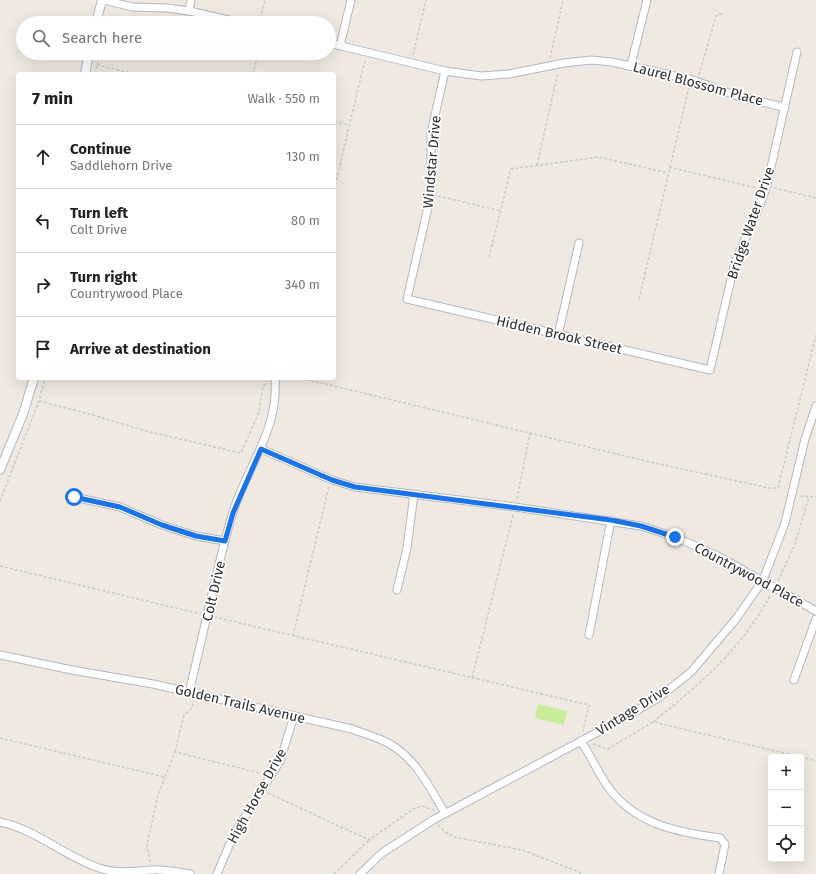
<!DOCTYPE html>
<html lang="en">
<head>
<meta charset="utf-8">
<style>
	:root { --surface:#fff; --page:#f2f2f2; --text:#202124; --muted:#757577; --line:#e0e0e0 }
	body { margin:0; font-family:"Fira Sans",sans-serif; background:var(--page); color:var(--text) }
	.controls { position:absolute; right:12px; bottom:12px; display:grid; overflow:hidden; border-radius:4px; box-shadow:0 4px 16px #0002 }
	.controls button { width:36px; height:36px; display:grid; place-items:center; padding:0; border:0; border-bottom:1px solid var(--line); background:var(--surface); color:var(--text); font:20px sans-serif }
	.stop { position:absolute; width:12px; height:12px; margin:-9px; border:3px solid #1a73e8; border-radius:50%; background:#fff }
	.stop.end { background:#1a73e8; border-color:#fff; box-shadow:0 1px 4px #0008 }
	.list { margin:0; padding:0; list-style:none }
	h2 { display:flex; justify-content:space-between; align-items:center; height:52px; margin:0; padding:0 16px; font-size:17px }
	h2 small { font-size:13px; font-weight:400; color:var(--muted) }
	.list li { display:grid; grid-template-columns:26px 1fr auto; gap:12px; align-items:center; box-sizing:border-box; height:64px; padding:0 16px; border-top:1px solid var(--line) }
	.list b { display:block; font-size:15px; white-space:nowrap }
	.list p { margin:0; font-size:13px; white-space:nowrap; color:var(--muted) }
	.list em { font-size:13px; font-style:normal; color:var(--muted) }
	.icon { flex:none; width:22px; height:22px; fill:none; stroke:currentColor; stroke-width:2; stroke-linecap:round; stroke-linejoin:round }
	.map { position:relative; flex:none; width:816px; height:874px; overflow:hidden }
	.search { position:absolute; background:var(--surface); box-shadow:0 4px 16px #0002; left:16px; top:16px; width:320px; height:44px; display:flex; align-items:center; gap:10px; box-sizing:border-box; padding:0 14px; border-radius:22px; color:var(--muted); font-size:15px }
	.panel { position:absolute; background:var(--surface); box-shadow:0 4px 16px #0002; left:16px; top:72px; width:320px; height:308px; border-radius:4px }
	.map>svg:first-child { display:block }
</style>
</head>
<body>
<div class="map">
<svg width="816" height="874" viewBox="0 0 816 874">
	<rect width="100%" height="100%" fill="#efe9e1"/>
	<polygon fill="#c9ec9a" points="538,704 567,711 564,725 535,718"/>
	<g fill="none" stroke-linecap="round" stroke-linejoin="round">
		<g stroke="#b4b7c1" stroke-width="9">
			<g id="minor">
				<polyline points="104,0 132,7 167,8 189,11 242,23"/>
				<polyline points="189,11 191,0"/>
				<polyline points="329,43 445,71 481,76 509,74 564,63 591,60 612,62 693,80 740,97 783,107"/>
				<polyline points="340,46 351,0"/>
				<polyline points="631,65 647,0"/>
				<polyline points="445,71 431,133 431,194 407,299 710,370 735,262 758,210 767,185 797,52"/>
				<polyline points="558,335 579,243"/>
				<polyline points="261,449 332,480 355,487 515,507 641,526 675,537 718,556 816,611"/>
				<polyline points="74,497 120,507 162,525 196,536 225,541"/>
				<polyline points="397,590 407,548 414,494"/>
				<polyline points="589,635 611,520"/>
				<path d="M0 655 72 670 153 684 352 729C364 734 378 737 390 744 416 759 430 788 445 813"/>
				<polyline points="794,680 816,619"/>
				<path d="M189 692C204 633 215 573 232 515 246 467 279 432 275 378"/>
				<path d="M581 741C590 755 597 770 606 784 633 824 676 832 720 838L725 844 719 874"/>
				<path d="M0 822C37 830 64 856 99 868 116 874 134 871 151 870 164 869 177 872 190 874"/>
				<polyline points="217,874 234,834 280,761 294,716"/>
				<polyline points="360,874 382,853 433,820 613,724 658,698 691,672 736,619 763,580 785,523 805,439 816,406"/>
			</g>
		</g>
		<g stroke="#b4b7c1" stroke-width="10">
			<g id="tertiary">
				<polyline points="96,23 102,0"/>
				<polyline points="85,74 89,53"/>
				<polyline points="0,470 23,414 34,378"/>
			</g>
		</g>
		<g stroke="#c9c9c9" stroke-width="1.5" stroke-dasharray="3 2" stroke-linecap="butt">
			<polyline points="107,23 111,17"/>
			<polyline points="259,23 265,0"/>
			<polyline points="413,55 426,0"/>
			<polyline points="550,58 563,0"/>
			<polyline points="97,65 134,74"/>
			<polyline points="95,74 100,53"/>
			<polyline points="253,74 258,53"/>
			<polyline points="699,75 716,16 723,13"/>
			<polyline points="334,122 349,125"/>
			<polyline points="537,165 558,72"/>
			<polyline points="669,167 757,188"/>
			<polyline points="774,188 816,198"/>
			<polyline points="334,190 365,60"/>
			<polyline points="438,196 501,211"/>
			<polyline points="489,257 511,169 599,157 668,173"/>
			<polyline points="639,299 689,87"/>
			<polyline points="301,378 650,462 769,488 778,488 816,335"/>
			<polyline points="39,401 93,415 146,431 241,453 259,412 263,386 267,383"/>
			<polyline points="800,496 816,497"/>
			<polyline points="517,499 530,433"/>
			<polyline points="0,501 39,401 45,378"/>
			<polyline points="0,566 201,614"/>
			<polyline points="778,581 795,544 809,497"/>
			<polyline points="214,617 589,705 583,731"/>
			<polyline points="293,636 329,486"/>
			<polyline points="472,678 513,515"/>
			<path d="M653 722C701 684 742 648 771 594"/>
			<polyline points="0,738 165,777 175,752 264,774"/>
			<polyline points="593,744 608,749 653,722 801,757"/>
			<polyline points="175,752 184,715 191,709 194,701"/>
			<polyline points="801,757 816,761"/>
			<polyline points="268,793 369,840 413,809 422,806 434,810"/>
			<polyline points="438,825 445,832 454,837 522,850 584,874"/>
			<polyline points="150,862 147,845 158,795 165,777"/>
			<polyline points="334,874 369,840"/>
		</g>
		<use href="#minor" stroke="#fff" stroke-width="7"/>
		<use href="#tertiary" stroke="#fff" stroke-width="8"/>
	</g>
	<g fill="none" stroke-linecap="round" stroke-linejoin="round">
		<polyline stroke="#1a73e8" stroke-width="5" points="74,497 120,507 162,525 196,536 225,541 233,513 261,449 332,480 355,487 611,520 641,526 675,537"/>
	</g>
	<g text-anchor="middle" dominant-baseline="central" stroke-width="3.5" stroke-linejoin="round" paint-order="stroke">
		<g font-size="14" fill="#2e2e2e" stroke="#fff">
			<text transform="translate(698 84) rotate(15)">Laurel Blossom Place</text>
			<text transform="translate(432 162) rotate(-85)">Windstar Drive</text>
			<text transform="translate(751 223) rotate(-71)">Bridge Water Drive</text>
			<text transform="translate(559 335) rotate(13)">Hidden Brook Street</text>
			<text transform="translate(749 575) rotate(28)">Countrywood Place</text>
			<text transform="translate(214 591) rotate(-77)">Colt Drive</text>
			<text transform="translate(240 704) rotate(13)">Golden Trails Avenue</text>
			<text transform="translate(633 710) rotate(-32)">Vintage Drive</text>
			<text transform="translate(257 796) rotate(-61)">High Horse Drive</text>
		</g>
	</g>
</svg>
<div class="controls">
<button>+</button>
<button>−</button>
<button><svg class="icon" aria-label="locate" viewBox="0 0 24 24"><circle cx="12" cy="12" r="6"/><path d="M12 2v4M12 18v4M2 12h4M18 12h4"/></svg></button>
</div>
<div class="stop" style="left:74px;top:497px"></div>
<div class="stop end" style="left:675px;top:537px"></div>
<div class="search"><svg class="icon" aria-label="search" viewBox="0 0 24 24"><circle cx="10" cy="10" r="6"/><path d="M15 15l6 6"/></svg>Search here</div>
<section class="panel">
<h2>7 min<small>Walk · 550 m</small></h2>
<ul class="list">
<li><svg class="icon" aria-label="ahead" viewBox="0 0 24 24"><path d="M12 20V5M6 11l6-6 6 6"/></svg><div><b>Continue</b><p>Saddlehorn Drive</p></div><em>130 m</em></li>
<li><svg class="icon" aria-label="left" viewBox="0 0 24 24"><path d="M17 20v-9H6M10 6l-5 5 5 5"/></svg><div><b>Turn left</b><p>Colt Drive</p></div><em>80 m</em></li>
<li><svg class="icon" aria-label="right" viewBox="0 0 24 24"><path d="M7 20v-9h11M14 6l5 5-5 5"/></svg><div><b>Turn right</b><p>Countrywood Place</p></div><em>340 m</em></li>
<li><svg class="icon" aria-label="arrive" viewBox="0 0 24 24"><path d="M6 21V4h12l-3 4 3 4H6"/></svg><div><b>Arrive at destination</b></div></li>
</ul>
</section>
</div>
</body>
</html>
